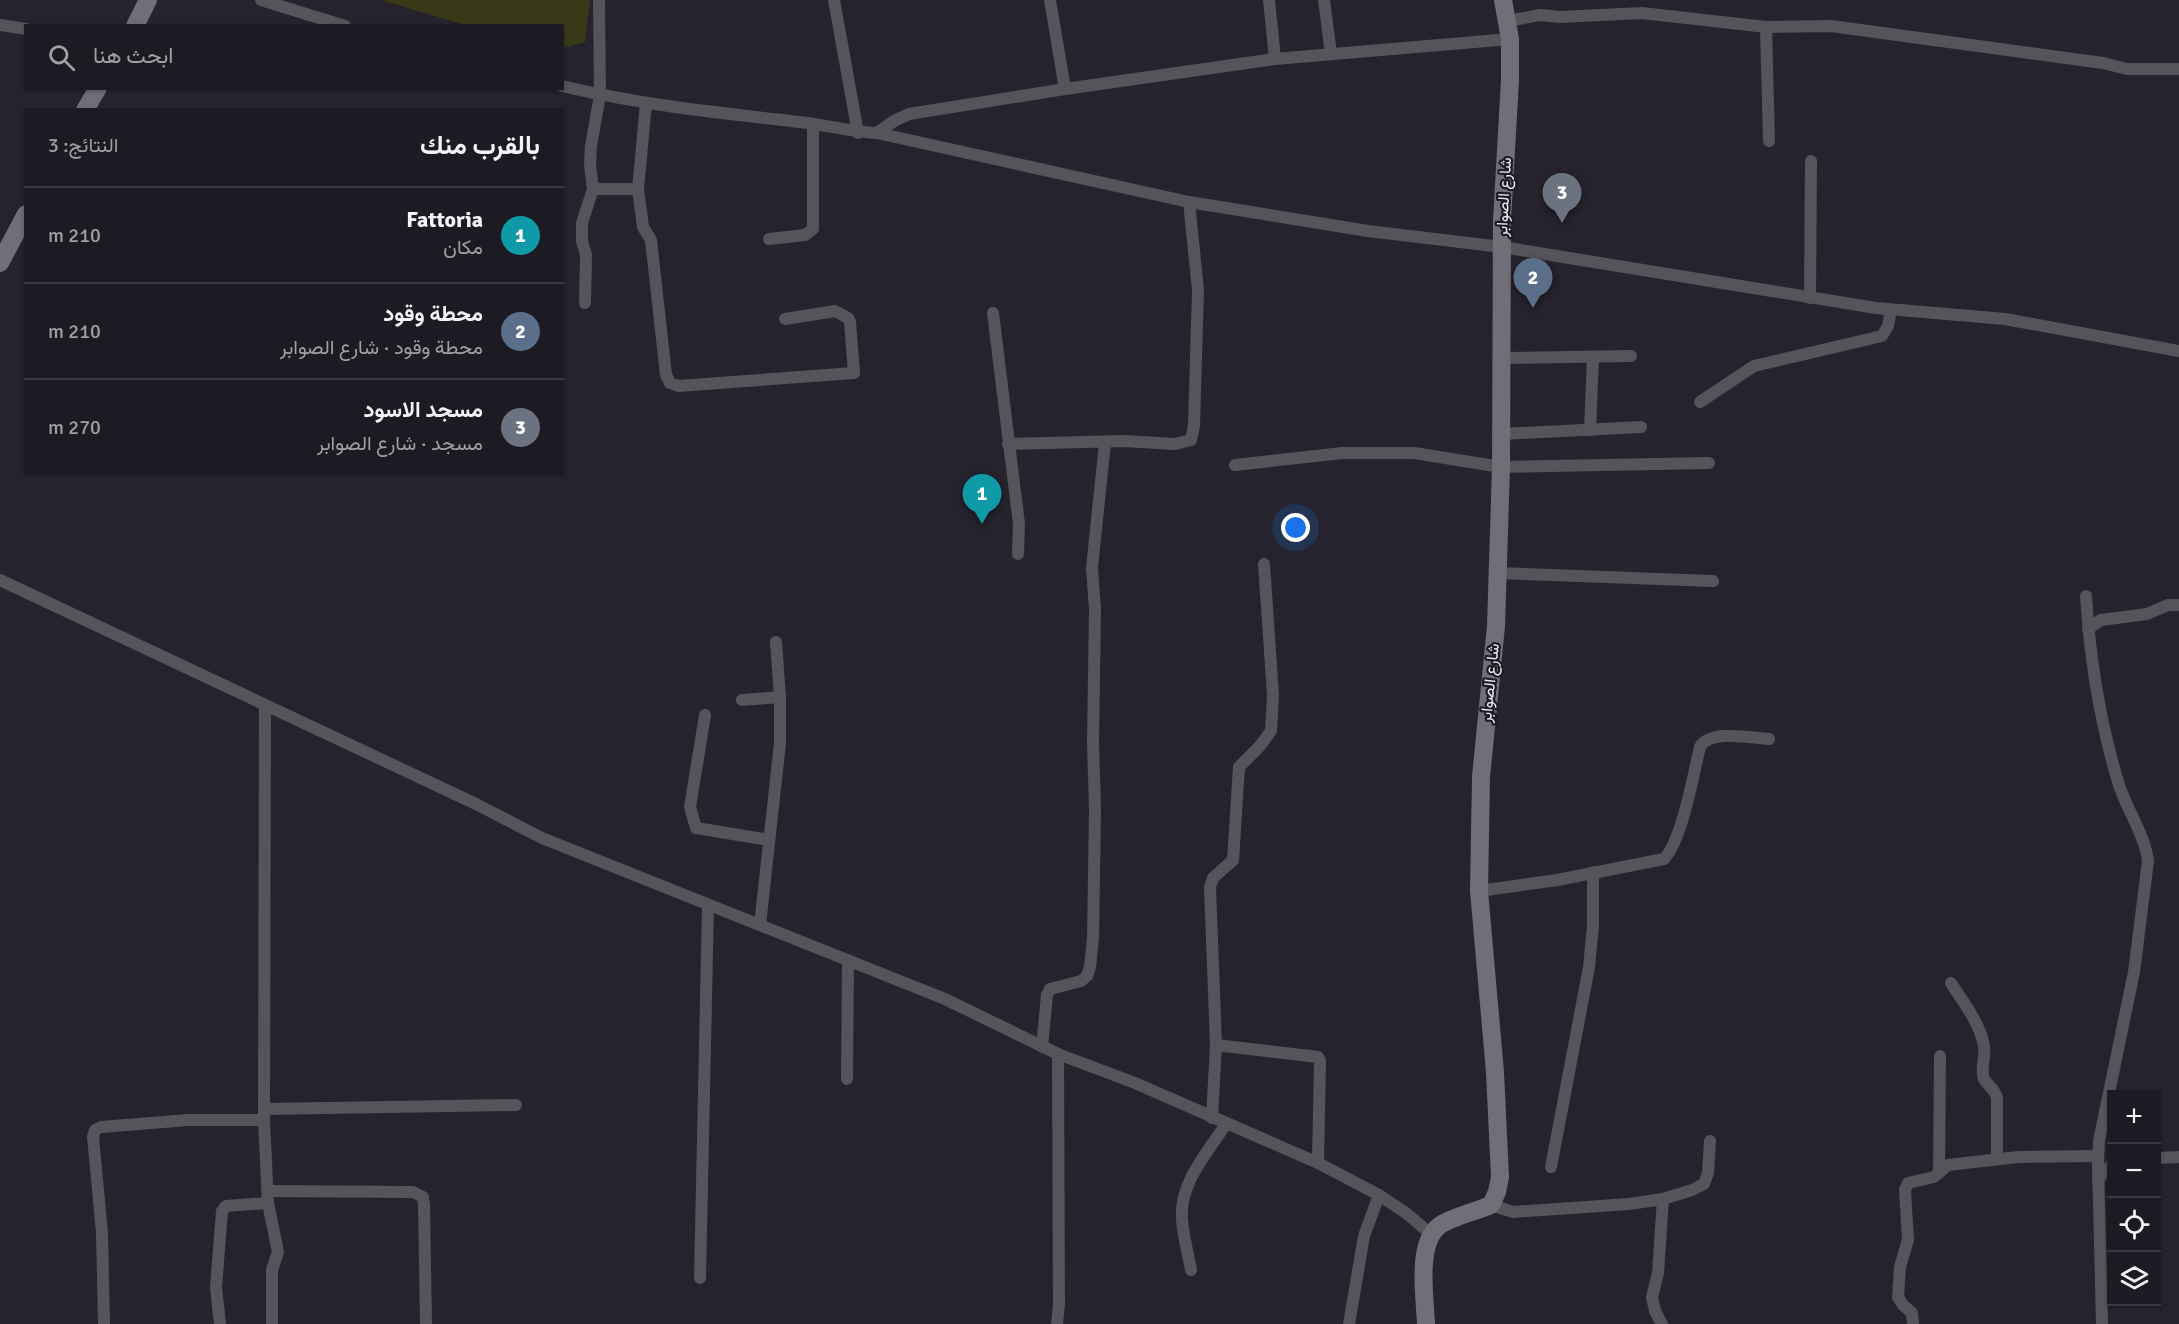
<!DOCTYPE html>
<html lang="ar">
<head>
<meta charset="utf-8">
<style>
	:root { --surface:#1c1a22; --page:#29272f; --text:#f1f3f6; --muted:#a0a1a5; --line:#3a3840; --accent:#85bbfb }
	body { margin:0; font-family:Signika,Vazirmatn,sans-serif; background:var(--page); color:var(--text); direction:rtl }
	.controls { position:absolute; right:18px; bottom:18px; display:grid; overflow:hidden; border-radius:0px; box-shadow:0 2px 4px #0004 }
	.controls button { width:54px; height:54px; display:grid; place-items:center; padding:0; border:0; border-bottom:2px solid var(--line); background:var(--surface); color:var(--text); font:30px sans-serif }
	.you { position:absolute; left:1296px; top:528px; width:21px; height:21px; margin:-15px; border:4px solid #fff; border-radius:50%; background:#1a73e8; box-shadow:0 0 0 9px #1a73e833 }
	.badge { display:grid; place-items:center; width:39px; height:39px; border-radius:50%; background:var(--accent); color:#fff; font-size:20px; font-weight:700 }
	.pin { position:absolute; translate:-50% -50px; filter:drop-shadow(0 2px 3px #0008) }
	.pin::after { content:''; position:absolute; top:32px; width:21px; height:18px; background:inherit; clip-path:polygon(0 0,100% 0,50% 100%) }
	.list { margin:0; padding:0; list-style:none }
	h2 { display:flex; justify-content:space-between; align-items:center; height:78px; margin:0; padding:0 24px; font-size:26px }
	h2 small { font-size:20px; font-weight:400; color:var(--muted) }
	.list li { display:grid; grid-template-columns:39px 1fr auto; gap:18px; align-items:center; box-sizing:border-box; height:96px; padding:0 24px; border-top:2px solid var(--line) }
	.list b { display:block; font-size:22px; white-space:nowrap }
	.list p { margin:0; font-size:20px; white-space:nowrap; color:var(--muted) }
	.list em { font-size:20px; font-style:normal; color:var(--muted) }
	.icon { flex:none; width:33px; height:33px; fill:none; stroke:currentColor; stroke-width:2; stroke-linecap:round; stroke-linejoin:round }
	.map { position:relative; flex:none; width:2179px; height:1324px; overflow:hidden; direction:ltr }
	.search { position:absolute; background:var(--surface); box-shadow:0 2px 4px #0004; left:24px; top:24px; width:540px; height:66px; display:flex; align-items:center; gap:15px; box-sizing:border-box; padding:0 21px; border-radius:0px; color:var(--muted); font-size:22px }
	.panel { position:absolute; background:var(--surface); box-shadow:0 2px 4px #0004; left:24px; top:108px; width:540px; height:366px; border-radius:0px; direction:rtl }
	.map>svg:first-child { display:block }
</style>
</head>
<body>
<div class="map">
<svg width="2179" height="1324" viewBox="0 0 2179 1324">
	<rect width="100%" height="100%" fill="#26232e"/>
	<polygon fill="#383a17" points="381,0 590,0 585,42 563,48 562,26 465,25"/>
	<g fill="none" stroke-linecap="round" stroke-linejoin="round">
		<g stroke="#55545a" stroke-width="12">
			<polyline points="261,0 345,26"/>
			<polyline points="599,0 600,95 591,146 590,165 593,189 638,189 646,103"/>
			<polyline points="834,0 858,133"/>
			<polyline points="1050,0 1065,89"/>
			<polyline points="1269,0 1275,59"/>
			<polyline points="1324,0 1331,54"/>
			<polyline points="1508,21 1540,15 1560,17 1642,13 1766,27 1831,26 2103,63 2127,69 2179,69"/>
			<polyline points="0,25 26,29"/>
			<polyline points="1766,27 1769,141"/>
			<path d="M562 86C641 105 720 113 800 122 826 125 851 132 877 133L1189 202 1368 231 1502 247 1876 308 2005 319 2179 351"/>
			<polyline points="877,133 894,121 909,114 1065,89 1275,59 1510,39"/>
			<polyline points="638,189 643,227 651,240 666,375 670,383 678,386 854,373 850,322 848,318 835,311 785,319"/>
			<polyline points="769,239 805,235 813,229 813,124"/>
			<polyline points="1810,298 1811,161"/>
			<polyline points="585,303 586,255 582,241 582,223 593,189"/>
			<polyline points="993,313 1019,524 1018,554"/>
			<polyline points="1502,358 1631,356"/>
			<polyline points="1700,402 1754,366 1882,336 1888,326 1891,310"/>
			<polyline points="1590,430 1593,357"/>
			<polyline points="1502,434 1641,427"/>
			<polyline points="1008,444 1124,441 1175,444 1191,440 1194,426 1198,290 1189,202"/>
			<polyline points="1235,465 1342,453 1414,453 1501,467 1709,463"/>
			<polyline points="1498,573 1713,581"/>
			<polyline points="0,580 476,804 542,838 945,999 1058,1054 1135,1083 1318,1163 1379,1195 1406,1213 1431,1234"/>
			<path d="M2086 596C2090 660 2100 723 2119 785 2127 810 2145 835 2148 861L2134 972 2099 1141 2098 1163 2102 1324"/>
			<polyline points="2088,629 2101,620 2147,614 2168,605 2179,605"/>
			<polyline points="742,700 780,697"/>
			<polyline points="265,705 264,1120 268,1203 278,1252 272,1270 272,1324"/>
			<polyline points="705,715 690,807 696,828 769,840"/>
			<path d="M1479 891 1557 880 1664 859C1682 840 1693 776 1700 747 1710 729 1751 738 1769 739"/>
			<polyline points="760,925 780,743 780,697 776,642"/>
			<path d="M1951 983C1963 1002 1980 1023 1984 1046 1986 1056 1980 1069 1984 1079 1988 1086 1995 1089 1997 1098V1159"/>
			<polyline points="1216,1045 1318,1057 1320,1061 1318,1163"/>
			<polyline points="1042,1047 1047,995 1050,989 1081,981 1087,976 1090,967 1093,938 1095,810 1093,742 1095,609 1092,568 1105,443"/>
			<polyline points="847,1079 848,960"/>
			<polyline points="264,1109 516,1105"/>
			<polyline points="1212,1118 1216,1045 1210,887 1213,878 1233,860 1239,767 1259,747 1271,731 1273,695 1264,564"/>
			<polyline points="2156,1158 2179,1157"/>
			<polyline points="1551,1167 1589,967 1593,926 1593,872"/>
			<polyline points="1939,1173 1940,1056"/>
			<polyline points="2098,1179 2112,1164"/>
			<polyline points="267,1191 413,1192 423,1197 424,1205 426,1324"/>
			<polyline points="1491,1205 1513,1212 1629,1204 1663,1199 1692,1190 1704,1184 1708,1173 1710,1141"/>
			<path d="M1191 1270C1188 1253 1183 1236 1182 1219 1179 1183 1208 1152 1226 1124"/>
			<polyline points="700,1278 708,905"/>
			<polyline points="104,1324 102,1233 93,1137 95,1130 101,1127 188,1120 264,1120"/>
			<polyline points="220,1324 216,1287 222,1211 226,1206 268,1203"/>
			<polyline points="1057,1324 1059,1304 1058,1054"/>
			<polyline points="1349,1324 1364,1236 1379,1195"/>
			<polyline points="1662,1324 1655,1311 1652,1297 1658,1273 1663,1199"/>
			<polyline points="1913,1324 1912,1313 1903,1305 1898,1297 1900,1267 1908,1240 1905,1190 1908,1183 1934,1177 1948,1165 2018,1157 2098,1156"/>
		</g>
		<g stroke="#706e77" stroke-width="18">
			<polyline points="135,26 148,0"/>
			<polyline points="85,110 98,88"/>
			<polyline points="0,263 26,214"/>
			<path d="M1426 1324C1425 1297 1416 1244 1439 1226 1449 1218 1477 1211 1491 1205L1497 1192 1500 1177 1495 1072 1479 891 1481 777 1496 626 1501 467 1502 220 1510 80V39L1503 0"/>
		</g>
	</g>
	<g text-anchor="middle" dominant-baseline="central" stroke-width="4.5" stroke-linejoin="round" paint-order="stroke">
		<g font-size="16" fill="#eeecf3" stroke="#1d1a24">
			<text transform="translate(1504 197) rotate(-87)">شارع الصوابر</text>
			<text transform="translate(1490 683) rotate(-84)">شارع الصوابر</text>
		</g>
	</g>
</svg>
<div class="controls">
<button>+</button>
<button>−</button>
<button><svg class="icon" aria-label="locate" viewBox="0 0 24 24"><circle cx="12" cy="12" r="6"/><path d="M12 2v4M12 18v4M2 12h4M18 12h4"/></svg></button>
<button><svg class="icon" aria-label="layers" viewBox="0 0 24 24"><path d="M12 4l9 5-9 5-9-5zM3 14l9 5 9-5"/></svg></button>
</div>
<div class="you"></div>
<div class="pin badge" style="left:982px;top:524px;background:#0f9aa8">1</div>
<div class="pin badge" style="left:1533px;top:308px;background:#5c6f8a">2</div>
<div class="pin badge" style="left:1562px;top:223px;background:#6b7280">3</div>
<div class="search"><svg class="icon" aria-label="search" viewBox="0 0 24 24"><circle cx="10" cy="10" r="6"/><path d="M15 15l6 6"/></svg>ابحث هنا</div>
<section class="panel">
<h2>بالقرب منك<small>النتائج: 3</small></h2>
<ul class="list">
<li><span class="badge" style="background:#0f9aa8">1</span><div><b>Fattoria</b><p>مكان</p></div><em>210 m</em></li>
<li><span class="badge" style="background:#5c6f8a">2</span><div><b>محطة وقود</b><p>محطة وقود · شارع الصوابر</p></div><em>210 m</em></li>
<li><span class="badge" style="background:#6b7280">3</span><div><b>مسجد الاسود</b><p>مسجد · شارع الصوابر</p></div><em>270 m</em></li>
</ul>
</section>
</div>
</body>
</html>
